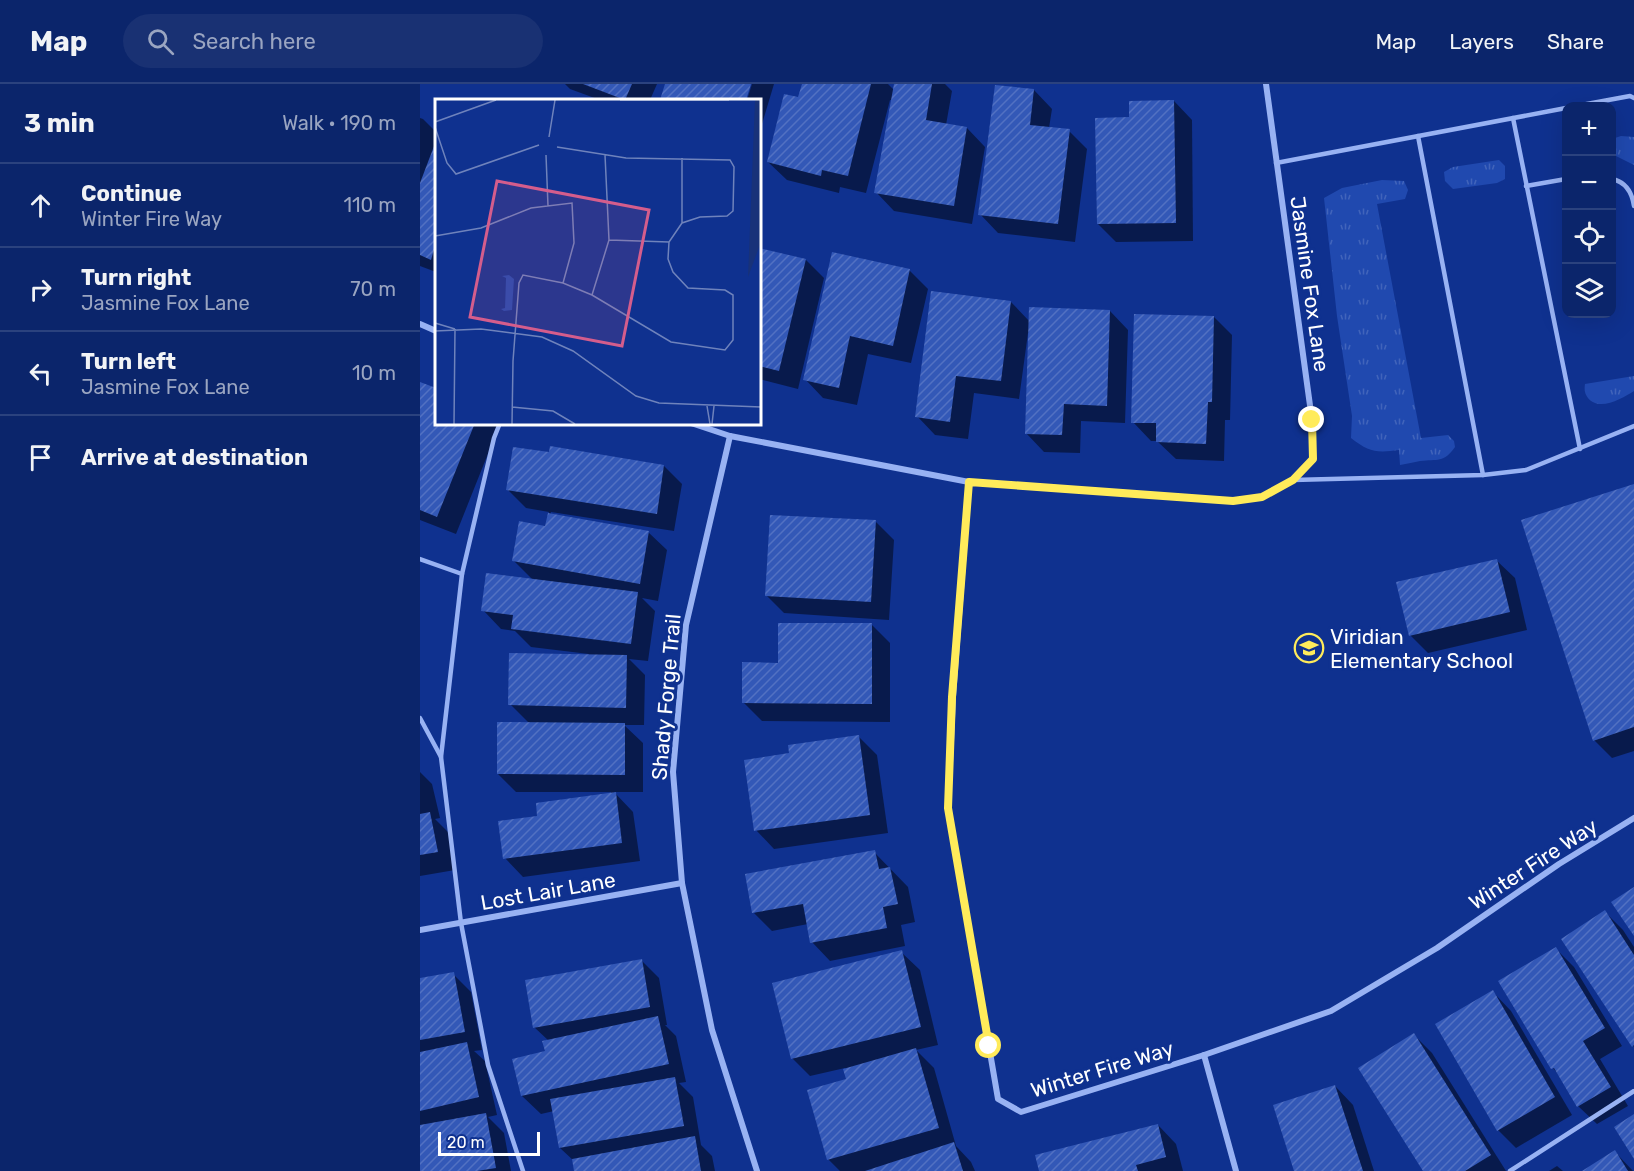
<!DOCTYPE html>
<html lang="en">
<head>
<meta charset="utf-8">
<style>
	:root { --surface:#0b256b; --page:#193173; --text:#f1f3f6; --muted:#9aa5c1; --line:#2b427e }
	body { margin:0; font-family:Rubik,sans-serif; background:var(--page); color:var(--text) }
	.controls { position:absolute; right:18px; top:18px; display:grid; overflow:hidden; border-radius:12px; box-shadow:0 6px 24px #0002 }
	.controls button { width:54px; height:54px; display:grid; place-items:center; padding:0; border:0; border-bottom:2px solid var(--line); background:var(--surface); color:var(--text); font:30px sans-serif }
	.scale { position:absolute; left:18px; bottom:15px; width:102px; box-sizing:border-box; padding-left:6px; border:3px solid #fff; border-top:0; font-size:16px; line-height:21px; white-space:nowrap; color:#fff; -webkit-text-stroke:4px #0f318f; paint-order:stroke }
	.stop { position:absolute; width:18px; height:18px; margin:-14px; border:4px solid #ffeb5a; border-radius:50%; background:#fff }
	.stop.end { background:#ffeb5a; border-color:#fff; box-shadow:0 2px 6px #0008 }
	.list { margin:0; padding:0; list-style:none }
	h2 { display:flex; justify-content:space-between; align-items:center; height:78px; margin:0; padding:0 24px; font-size:26px }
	h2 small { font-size:20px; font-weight:400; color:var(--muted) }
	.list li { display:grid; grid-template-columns:39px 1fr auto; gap:18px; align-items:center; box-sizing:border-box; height:84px; padding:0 24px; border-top:2px solid var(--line) }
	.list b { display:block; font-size:22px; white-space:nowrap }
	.list p { margin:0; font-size:20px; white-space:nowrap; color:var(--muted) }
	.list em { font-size:20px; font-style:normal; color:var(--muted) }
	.icon { flex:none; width:33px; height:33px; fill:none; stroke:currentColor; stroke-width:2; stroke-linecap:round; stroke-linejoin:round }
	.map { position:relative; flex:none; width:1214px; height:1087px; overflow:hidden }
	header { display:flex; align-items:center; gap:36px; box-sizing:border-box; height:84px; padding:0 30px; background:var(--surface); border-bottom:2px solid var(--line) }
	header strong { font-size:28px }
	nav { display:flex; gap:33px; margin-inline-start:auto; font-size:21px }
	.search { width:420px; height:54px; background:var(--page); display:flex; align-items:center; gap:15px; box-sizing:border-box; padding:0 21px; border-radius:33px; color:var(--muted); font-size:22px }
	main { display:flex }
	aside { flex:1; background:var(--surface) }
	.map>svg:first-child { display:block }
</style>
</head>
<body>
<header>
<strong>Map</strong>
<div class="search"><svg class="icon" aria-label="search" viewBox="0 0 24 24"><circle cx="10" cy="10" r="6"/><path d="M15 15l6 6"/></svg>Search here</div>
<nav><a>Map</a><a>Layers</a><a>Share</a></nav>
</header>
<main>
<aside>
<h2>3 min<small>Walk · 190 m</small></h2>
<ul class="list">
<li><svg class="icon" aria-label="ahead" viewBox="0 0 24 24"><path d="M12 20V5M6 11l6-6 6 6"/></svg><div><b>Continue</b><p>Winter Fire Way</p></div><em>110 m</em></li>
<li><svg class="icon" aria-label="right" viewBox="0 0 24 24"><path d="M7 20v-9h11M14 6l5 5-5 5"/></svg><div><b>Turn right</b><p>Jasmine Fox Lane</p></div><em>70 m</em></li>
<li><svg class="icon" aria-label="left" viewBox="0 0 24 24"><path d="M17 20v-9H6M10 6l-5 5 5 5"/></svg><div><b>Turn left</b><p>Jasmine Fox Lane</p></div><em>10 m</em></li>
<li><svg class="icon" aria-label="arrive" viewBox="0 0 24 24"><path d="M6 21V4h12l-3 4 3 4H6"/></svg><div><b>Arrive at destination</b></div></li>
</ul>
</aside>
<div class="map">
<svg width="1214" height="1087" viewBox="0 0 1214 1087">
	<defs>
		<pattern id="grass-tufts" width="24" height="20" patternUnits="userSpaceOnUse" patternTransform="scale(1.5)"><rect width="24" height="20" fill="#2049af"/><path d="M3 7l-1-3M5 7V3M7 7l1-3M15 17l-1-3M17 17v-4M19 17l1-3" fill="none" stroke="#4164bb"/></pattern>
		<pattern id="building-hatch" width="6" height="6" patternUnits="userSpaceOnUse" patternTransform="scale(1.5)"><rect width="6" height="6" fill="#3358b7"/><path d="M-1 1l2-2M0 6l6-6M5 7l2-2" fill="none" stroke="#5271c2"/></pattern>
	</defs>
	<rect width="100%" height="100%" fill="#0f318f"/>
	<g fill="url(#grass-tufts)">
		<polygon points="1201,52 1214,53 1214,81 1192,70 1192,55"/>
		<polygon points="1079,76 1085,82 1085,95 1077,99 1033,105 1025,97 1024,88 1033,83"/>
		<path d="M962 96 984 97 988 106 985 115 957 120 1001 354 1028 351 1034 357 1035 363C1024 379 1017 375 1000 377 994 378 987 380 980 381L979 366C956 369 949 368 931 354L932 332 917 232 904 114 922 104Z"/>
		<path d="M1214 292V307C1203 314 1179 328 1168 314 1165 310 1164 306 1165 300Z"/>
	</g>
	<g fill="#0007">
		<polygon points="145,0 237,0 230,16 180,16 150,5"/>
		<polygon points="246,0 329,0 324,16 241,16"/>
		<polygon points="332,0 354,0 339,50 339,16 327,16"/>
		<polygon points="383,0 468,0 474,6 475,0 525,0 532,7 526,41 547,44 565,63 552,140 474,127 456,108 472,16 470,16 446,109 420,103 419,109 367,96 348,78 379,15"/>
		<polygon points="614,6 632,25 629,44 649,47 667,65 655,158 578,149 560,130"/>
		<polygon points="754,17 772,36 773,157 696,158 678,140"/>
		<polygon points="0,34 3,35 16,48 16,188 0,182"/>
		<polygon points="339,165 386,176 404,194 378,305 339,295"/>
		<polygon points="489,186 508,205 491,279 448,270 437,321 403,314 385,295"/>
		<polygon points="591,218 610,238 690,227 708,246 705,339 661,337 660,369 624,368 606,349 610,249 608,249 599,315 554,309 548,355 515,351 497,332"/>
		<polygon points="794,233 812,251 810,336 805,336 804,377 756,375 737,357 731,357 713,338"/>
		<polygon points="0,300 16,306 16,339 76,339 79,342 36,450 0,436"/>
		<polygon points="244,382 262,400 254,447 131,428 130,431 228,448 247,466 238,517 222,514 235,527 228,577 209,575 225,591 224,641 204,641 223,659 223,708 194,708 213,728 220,777 103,793 85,774 119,733 191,710 191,708 96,708 78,690 110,640 90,620 168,572 169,570 111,563 95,547 81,545 63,526 113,496 94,477 126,444 129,428 106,424 88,406"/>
		<polygon points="1214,401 1214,667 1192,674 1174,656"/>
		<polygon points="456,438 474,456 469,536 364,529 346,511"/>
		<polygon points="1076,476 1095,494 1107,546 1008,569 990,551"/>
		<polygon points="452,541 470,559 470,638 342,637 324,619 359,580"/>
		<polygon points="439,653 457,671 468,749 354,765 336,746 371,671"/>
		<polygon points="0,688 12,700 20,734 15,735 28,748 35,786 0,792"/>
		<polygon points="454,768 488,803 495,838 481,841 485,862 410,877 392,858 388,840 352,847 334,829"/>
		<polygon points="1185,828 1203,846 1214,863 1214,963 1143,855"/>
		<polygon points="1136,865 1154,883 1202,962 1180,975 1208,1022 1177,1040 1158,1022 1140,992 1133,984"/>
		<polygon points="481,868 500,886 518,961 496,966 514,984 536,1062 551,1078 555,1087 420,1087 408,1075 428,996 425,984 390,992 372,974"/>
		<polygon points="221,876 239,894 247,941 245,941 256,952 266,998 259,999 273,1013 281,1061 292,1072 295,1087 156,1087 154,1077 140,1064 134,1027 121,1030 102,1012 126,968 129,957 114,943"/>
		<polygon points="33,890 51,908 62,966 54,967 65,977 77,1031 68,1033 84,1049 91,1087 0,1087 0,896"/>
		<polygon points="1073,908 1091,927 1152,1031 1096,1064 1078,1046"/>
		<polygon points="994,951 1012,969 1086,1087 1005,1087"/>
		<polygon points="915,1002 933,1021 954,1087 875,1087"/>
		<polygon points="738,1041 756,1060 763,1087 621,1087"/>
		<polygon points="1195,1068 1213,1087 1165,1087"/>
		<polygon points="1137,1082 1143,1087 1129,1087"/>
	</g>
	<g fill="url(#building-hatch)">
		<polygon points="163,0 212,0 205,16"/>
		<polygon points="245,0 331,0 326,16 240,16"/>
		<polygon points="382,0 451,0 428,92 402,86 401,92 347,78 364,10 378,13"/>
		<polygon points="474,0 512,0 506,36 547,43 534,122 454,109"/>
		<polygon points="575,1 614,5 610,41 650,45 638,140 558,131"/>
		<polygon points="754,16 756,139 677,140 675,34 709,33 709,17"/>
		<polygon points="16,57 16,159 11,176 0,171 0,99"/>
		<polygon points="339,164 386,175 359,287 339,282"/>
		<polygon points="412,168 490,185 473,262 430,252 419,304 383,296"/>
		<polygon points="511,207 591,217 581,297 536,292 530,338 495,333"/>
		<polygon points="609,223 690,226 687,322 644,320 642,351 605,350"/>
		<polygon points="714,230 794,232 792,318 788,318 786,360 736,358 736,339 711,339"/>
		<polygon points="0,298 16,304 16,339 55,339 17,433 0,426"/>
		<polygon points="130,362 244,381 237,430 86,406 93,363 129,368"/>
		<polygon points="1214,400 1214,643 1173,657 1101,436"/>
		<polygon points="128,429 229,447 220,500 92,477 99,437 125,442"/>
		<polygon points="350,431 456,436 451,518 345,512"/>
		<polygon points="1077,475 1090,528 989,552 976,498"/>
		<polygon points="66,489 218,508 211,560 91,545 93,531 61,527"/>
		<polygon points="358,539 452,539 452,620 322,619 322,578 358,579"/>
		<polygon points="89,569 207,571 206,624 88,621"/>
		<polygon points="77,638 205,639 205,691 77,690"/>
		<polygon points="439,651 450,731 334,747 324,676 369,669 368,661"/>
		<polygon points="196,708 202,759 83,775 78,737 117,732 116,719"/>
		<polygon points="10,728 18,768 0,771 0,730"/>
		<polygon points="455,766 459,785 470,783 478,820 463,823 467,844 390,859 383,820 332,829 325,790"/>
		<polygon points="1214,803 1214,852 1191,818"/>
		<polygon points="1185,826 1214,871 1214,961 1212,963 1141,855"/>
		<polygon points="1136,863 1185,944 1163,957 1191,1003 1157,1023 1134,984 1131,985 1078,897"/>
		<polygon points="482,866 501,943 371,975 352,899"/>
		<polygon points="222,875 230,923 113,944 105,896"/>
		<polygon points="34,888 45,948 0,956 0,894"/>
		<polygon points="1073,906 1135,1013 1077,1047 1015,940"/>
		<polygon points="238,932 249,980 101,1012 92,975 125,967 122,957"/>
		<polygon points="994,949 1071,1071 1045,1087 1003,1087 938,984"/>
		<polygon points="47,958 59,1013 0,1027 0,968"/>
		<polygon points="496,964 519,1044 407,1076 387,1006 426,995 423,985"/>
		<polygon points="255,993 264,1042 139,1064 130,1015"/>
		<polygon points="915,1001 943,1087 874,1087 853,1021"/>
		<polygon points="66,1029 76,1084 57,1087 0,1087 0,1041"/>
		<polygon points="1214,1030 1214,1075 1194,1043"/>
		<polygon points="738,1040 746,1073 716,1081 718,1087 619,1087 615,1071"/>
		<polygon points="275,1052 281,1087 154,1087 152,1075"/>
		<polygon points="534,1058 543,1087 445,1087"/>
		<polygon points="1195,1066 1208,1087 1162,1087"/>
	</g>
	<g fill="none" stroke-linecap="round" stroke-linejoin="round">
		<g stroke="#98b2f3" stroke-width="4.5">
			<polyline points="1156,22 1210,12 1214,14"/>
			<polyline points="1093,34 1160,365"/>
			<polyline points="998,52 1063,391"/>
			<polyline points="856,79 1146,24"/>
			<path d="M1192 95C1206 98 1212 108 1214 122"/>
			<polyline points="1106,102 1146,95"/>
			<polyline points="873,396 1063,391 1106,386 1214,342"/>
			<polyline points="0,475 42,490"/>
			<polyline points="0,634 21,673 41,839 68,981 103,1087"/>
			<polyline points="21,673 42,490 74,354 80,339"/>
			<polyline points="1090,1087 1214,1007"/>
		</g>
		<g stroke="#98b2f3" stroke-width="6">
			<polyline points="0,240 16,247"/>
			<polyline points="271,339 310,352 549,398 813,417 842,413 873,396 893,375 892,336 846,0"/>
			<polyline points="310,352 266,541 253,688 262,799 292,946 337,1087"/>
			<polyline points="549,398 533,613 528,724 578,1015 601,1028 784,971 911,927 1017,864 1139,780 1214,734"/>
			<polyline points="0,846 262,799"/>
			<polyline points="784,971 816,1087"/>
		</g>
	</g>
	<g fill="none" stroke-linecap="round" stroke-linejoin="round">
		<polyline stroke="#ffeb5a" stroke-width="8" points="569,962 528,724 532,613 549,398 813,417 842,413 873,396 893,375 892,336"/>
	</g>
	<defs>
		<g id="school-ring" transform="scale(1.5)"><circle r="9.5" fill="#0f318f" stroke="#ffeb5a" stroke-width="1.5"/><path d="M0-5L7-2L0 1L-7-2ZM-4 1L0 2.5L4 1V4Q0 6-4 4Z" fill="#ffeb5a"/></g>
	</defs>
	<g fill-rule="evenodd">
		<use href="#school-ring" x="889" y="564"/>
	</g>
	<g text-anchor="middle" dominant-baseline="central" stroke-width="6" stroke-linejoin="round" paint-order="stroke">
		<g font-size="21" fill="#fff" stroke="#0f318f">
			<text transform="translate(890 200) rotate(82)">Jasmine Fox Lane</text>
			<text transform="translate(246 613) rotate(-85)">Shady Forge Trail</text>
			<text transform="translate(1113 780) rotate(-33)">Winter Fire Way</text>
			<text transform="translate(128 807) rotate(-10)">Lost Lair Lane</text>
			<text transform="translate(682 985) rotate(-17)">Winter Fire Way</text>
		</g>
		<g font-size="21" fill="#fff" stroke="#0f318f" text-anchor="start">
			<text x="910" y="552">Viridian<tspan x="910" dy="24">Elementary School</tspan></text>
		</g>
	</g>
	<g transform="translate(15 15)">
		<rect width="326" height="326" fill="#0f318f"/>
		<path d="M74 176 79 180 77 211 69 212 66 210 70 209 71 179 67 177Z" fill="#2049af"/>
		<path d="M320 1H326V143L313 178Z" fill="#183279"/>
		<path fill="none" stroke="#6f83bc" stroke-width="1.5" d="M185 1H294M0 23 61 1M0 28 12 64 21 75 104 46M114 38 120 1M111 56 113 107M247 59V124M0 137 46 129 96 109 137 104 139 144 128 184M174 141 234 143M157 196 174 141 170 56M0 224 20 230M0 232 46 230 107 238 138 252 201 297 224 304 326 308M272 307 275 325M77 308 118 312 140 325M19 325 20 230M77 325 78 262 84 184 88 176 128 184 157 196 236 243 290 251 298 241V196L290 191 253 189 238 173 233 160 234 143 247 124 265 118 292 117 298 112 299 68 295 61 191 59 122 48M277 325 279 307"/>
		<path fill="#d45d8c" fill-opacity="0.15" stroke="#d45d8c" stroke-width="3" d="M62 82 214 111 187 247 35 218Z"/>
		<rect width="326" height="326" fill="none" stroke="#fff" stroke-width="3"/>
	</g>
</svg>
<div class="controls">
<button>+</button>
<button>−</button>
<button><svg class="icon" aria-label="locate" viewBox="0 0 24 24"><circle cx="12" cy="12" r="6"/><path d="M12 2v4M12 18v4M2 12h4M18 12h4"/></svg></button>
<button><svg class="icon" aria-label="layers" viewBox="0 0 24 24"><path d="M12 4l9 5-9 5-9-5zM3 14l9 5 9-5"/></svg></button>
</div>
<div class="scale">20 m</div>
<div class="stop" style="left:569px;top:962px"></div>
<div class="stop end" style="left:892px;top:336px"></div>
</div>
</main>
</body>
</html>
